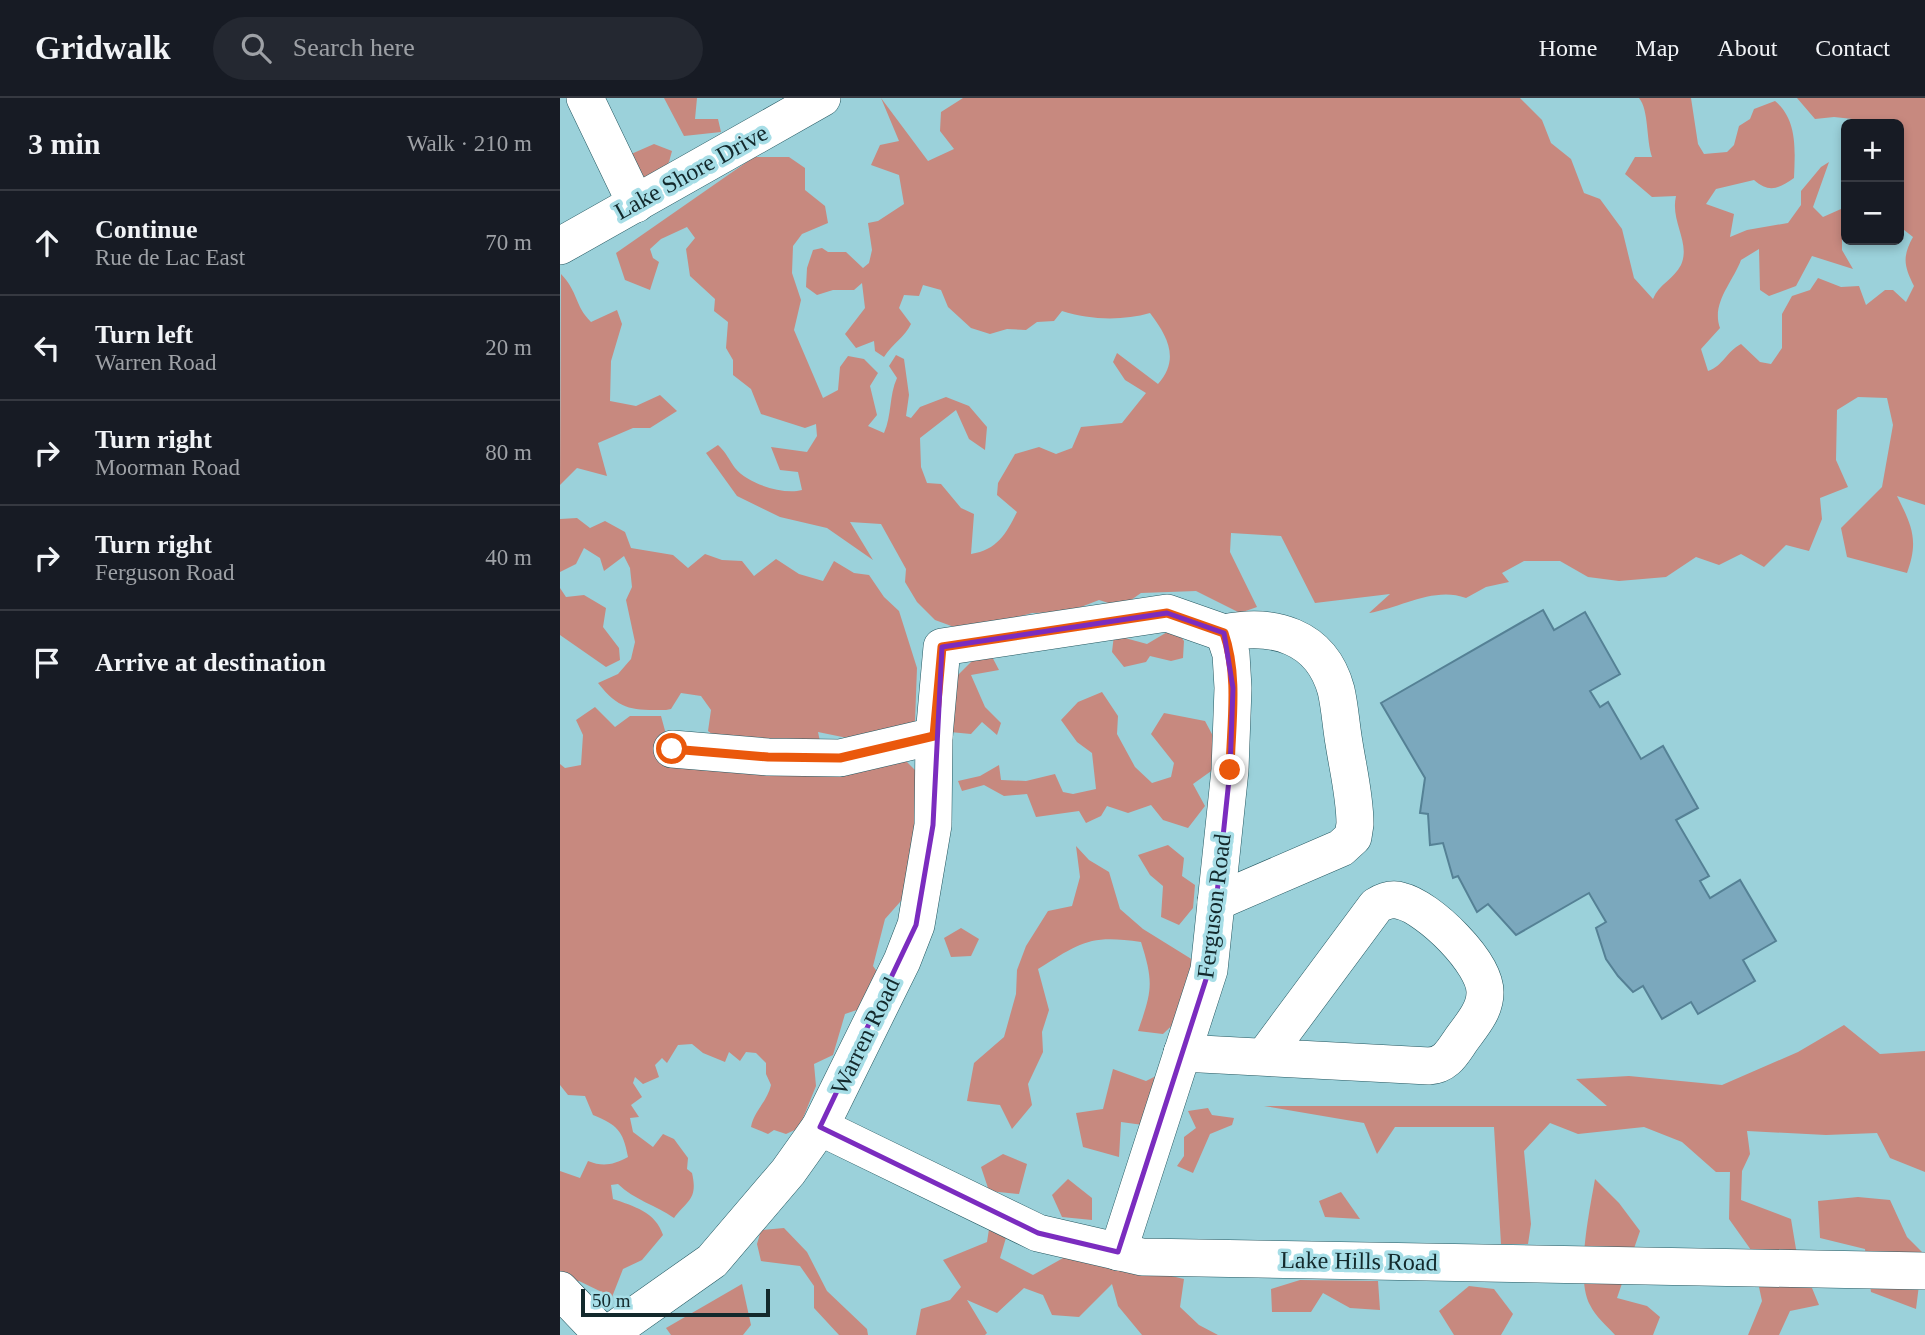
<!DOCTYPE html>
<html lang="en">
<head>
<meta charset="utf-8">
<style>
	:root { --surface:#171b24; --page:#242831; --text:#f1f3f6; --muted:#9ea1a6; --line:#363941 }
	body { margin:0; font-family:Georgia,serif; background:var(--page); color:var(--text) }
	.controls { position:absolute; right:21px; top:21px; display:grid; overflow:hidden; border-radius:10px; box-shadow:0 4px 10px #0003 }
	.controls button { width:63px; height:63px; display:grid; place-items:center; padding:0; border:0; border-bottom:2px solid var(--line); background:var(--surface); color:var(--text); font:35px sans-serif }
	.scale { position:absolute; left:21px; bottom:18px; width:189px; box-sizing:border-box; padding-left:7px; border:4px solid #13292c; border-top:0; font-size:19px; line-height:24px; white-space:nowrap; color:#13292c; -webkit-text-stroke:5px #a7dee7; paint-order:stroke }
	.stop { position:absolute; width:21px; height:21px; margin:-16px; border:5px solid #ea580c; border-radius:50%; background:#fff }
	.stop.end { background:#ea580c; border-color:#fff; box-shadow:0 2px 7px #0008 }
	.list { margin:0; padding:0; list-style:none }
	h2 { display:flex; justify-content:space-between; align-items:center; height:91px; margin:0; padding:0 28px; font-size:30px }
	h2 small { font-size:23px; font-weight:400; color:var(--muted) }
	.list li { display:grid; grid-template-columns:46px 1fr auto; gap:21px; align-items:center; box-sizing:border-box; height:105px; padding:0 28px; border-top:2px solid var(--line) }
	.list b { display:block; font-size:26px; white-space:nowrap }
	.list p { margin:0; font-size:23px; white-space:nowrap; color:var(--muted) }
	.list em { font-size:23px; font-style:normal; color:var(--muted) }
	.icon { flex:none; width:38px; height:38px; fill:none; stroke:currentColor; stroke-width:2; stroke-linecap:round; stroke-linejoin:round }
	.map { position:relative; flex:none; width:1365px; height:1237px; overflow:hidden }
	header { display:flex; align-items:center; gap:42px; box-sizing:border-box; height:98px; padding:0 35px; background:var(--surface); border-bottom:2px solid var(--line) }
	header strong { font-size:33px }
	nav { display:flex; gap:38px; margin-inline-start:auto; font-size:24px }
	.search { width:490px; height:63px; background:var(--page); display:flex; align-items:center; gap:18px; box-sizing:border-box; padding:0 24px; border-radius:38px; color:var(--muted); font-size:26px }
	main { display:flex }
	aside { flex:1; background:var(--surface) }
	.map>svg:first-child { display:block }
</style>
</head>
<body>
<header>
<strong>Gridwalk</strong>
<div class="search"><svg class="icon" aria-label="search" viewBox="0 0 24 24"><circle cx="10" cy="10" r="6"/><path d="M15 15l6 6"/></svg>Search here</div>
<nav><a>Home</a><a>Map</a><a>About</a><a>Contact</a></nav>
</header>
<main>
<aside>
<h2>3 min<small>Walk · 210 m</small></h2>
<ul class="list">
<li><svg class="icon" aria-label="ahead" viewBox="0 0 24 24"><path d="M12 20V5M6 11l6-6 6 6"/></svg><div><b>Continue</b><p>Rue de Lac East</p></div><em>70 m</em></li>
<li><svg class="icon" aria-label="left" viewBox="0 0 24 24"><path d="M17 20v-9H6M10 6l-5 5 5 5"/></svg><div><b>Turn left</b><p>Warren Road</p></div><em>20 m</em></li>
<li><svg class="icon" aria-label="right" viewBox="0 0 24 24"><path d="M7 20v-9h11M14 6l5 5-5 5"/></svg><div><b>Turn right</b><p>Moorman Road</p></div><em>80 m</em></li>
<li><svg class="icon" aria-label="right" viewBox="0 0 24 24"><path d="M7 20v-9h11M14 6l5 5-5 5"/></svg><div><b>Turn right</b><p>Ferguson Road</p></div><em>40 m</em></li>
<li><svg class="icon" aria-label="arrive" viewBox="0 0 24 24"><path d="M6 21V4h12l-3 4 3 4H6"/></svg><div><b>Arrive at destination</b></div></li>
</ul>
</aside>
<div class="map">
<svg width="1365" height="1237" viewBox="0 0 1365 1237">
	<rect width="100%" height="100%" fill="#9bd1da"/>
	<g fill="#c7897f">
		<polygon points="104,0 137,0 135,21 158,21 161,34 124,38"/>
		<path d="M321 0 368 63 394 51 380 33 381 14 403 0H960L982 22 991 45 1011 61 1024 95 1040 101 1062 131 1074 180 1093 201C1099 186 1114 181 1121 167 1131 144 1110 124 1116 98L1092 99 1065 76 1075 59H1092C1086 41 1089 12 1079 0H1131L1138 46 1144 56 1167 54 1174 47 1179 28 1190 21 1194 11 1215 3C1238 22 1235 53 1234 80 1218 91 1209 95 1194 82L1156 91 1146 106 1174 116 1170 139 1187 132 1228 125 1241 107V93L1261 69 1269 64 1253 109 1263 119 1281 111 1286 119V130L1282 134V152L1293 171 1252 158 1236 188 1209 198 1200 192 1199 151 1181 162C1173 184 1151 205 1160 230L1141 251 1148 273C1163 268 1167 253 1181 246L1200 264 1211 266 1222 250V216L1232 198 1250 192 1258 180 1281 189 1299 188 1306 207 1325 192H1333L1346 204 1354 188C1344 168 1342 159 1353 139L1339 128V26L1274 19 1255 21 1237 0H1365V407L1337 398C1352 428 1359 442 1347 475L1287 459 1281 430 1322 389 1333 327 1327 300 1298 299 1277 312 1276 362 1288 389 1260 400 1262 421 1249 453 1226 447 1204 469 1181 456 1159 467 1136 459 1106 479 1059 483 1028 479 1000 463H964L942 475 949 484 926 489 906 500C874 488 841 510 809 515L830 496 755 505 721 438 671 435 670 454 697 509 680 515 636 493 581 495 561 509 539 502 508 514 472 515 437 525 416 537 375 522 357 504 345 484 346 471 321 426 290 424 313 462 267 430 220 419 177 398 146 355 158 347C166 354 169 362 175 370 188 386 223 397 242 392L238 374 220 372 211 349 247 354 257 338 256 326 245 330 201 316 191 291 173 277V262L166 250 168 224 154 213 155 201 130 178 126 151 135 140 127 129 101 141 90 151 93 160 99 164 90 192 65 182 56 155 194 59H229L245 70V92L265 108 268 125 242 136 233 148 232 175 241 202 234 232 263 300 278 292 280 269 288 258 304 261 318 275 310 288 317 317 308 328 324 335C332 317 329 297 337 280L329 268 336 257 344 261 349 297 346 318 351 320 360 309 386 299 409 308 427 329 425 352 409 341 396 312 360 340 361 369 367 385 381 386 401 410 414 416 411 456C437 452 446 436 457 414L437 397 438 385 455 356 479 349 496 356 512 350 521 329 562 325 586 295 565 282 553 264 557 255 598 286C620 261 608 239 590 215 562 223 530 222 502 213L494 223 477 224 466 232 447 231 430 236 411 230 388 209 381 192 363 187 359 198 344 197 339 210 351 226C345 239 332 246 324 259L315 253 314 243 296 250 285 236 305 210 302 185 294 192H273L257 197 246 189 247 170 253 152 262 150 268 154H286L303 170 309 165 312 152 308 125 318 123 344 106 339 77 311 67 320 47 339 43Z"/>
		<polygon points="94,46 112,53 109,64 90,90 69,57"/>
		<path d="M1 176C19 195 14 207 31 224L57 212 62 226 51 263 50 303 76 308 100 297 117 313 90 330H73L38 345 47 378 17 370 0 387Z"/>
		<path d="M17 420 30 430 45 423 65 434 71 450 113 457 128 470 145 456 162 462 182 463 194 478 216 461 239 476 263 483 274 463 294 475 309 477 324 499 339 513 357 570 355 623 351 638 302 643 258 634 262 653 159 642 148 633 151 612 141 598 121 595 111 611 106 612C72 612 60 613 38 585L58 576 71 561 75 544 66 502 72 489 70 470 64 458 44 473 40 460 24 450 16 466 0 474V421Z"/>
		<polygon points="0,490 6,499 24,497 46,510 43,529 59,550 60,562 46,569 0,537"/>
		<polygon points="614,530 624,543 623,560 611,563 590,558 586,564 564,569 552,554 554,537 587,546"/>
		<polygon points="429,553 439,572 411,577 425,609 441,625 437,637 422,624 411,636 390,634 390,585 416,559"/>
		<polygon points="542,594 558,618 557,636 575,669 592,685 611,679 614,665 591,636 604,615 645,623 661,653 654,671 633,686 645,708 628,730 603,722 591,707 568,715 547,708 541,718 526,725 519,713 476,719 467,696 444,698 424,687 402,693 398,683 420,678 439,667 441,682 466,683 495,676 503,694 513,696 536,691 532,655 517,644 501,622 518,604"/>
		<path d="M35 609 55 629 70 618H101L107 640 345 662 361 678 348 795 325 821 313 868 335 899 285 916 273 957 254 966 256 988 239 1030 226 1036 214 1032 208 1036 191 1029C194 1013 207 1004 211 987L206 976V965L196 955 186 954 180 963 169 954 165 964 143 955 132 946 118 947 107 965 102 960 95 967 99 979 83 986 75 979 73 985 82 999 71 1007 79 1019 70 1020 73 1034 93 1049 103 1036 114 1041 128 1060 127 1071 132 1075C138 1101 128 1102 114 1120 96 1107 74 1102 58 1086L51 1087 53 1101C73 1108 96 1114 103 1137L82 1162 63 1171 52 1199 19 1183 4 1188 0 1181V1073L20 1080 28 1063C43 1069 53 1067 68 1059 63 1032 57 1027 33 1017L25 998 8 997 0 987V666L5 670 21 667 23 637 16 622Z"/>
		<polygon points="608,747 624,760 622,778 635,787 633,810 619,827 601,819 603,788 590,777 578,757"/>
		<path d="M516 748 529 762 549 774 560 811 583 831 633 862 626 914 603 936 578 933C592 893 594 885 581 844 529 836 520 845 478 871L489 912 482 934 483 954 468 986 472 1007 452 1031 440 1007 407 1003 414 965 444 939 456 896 457 872 466 848 488 813 512 808 520 779Z"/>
		<polygon points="401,830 419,841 411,858 391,859 384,840"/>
		<polygon points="1284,927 1320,956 1365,953 1365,1074 1330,1060 1317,1035 1266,1037 1187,1033 1190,1056 1182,1073 1181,1102 1231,1121 1236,1151 1259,1207 1230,1213 1219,1237 1188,1237 1202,1203 1191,1152 1169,1121 1170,1074 1156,1074 1122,1044 1084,1029 1018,1036 990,1025 964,1053 971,1126 968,1146 941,1146 934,1029 835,1029 817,1056 804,1025 704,1008 1047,1008 1016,981 1069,978 1162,987 1238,954"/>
		<polygon points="553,971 586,983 602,975 583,1027 561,1024 559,1059 523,1049 516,1015 543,1011"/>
		<polygon points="648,1010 652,1017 674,1020 672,1027 650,1036 633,1075 617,1068 624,1058 624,1039 636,1030 628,1013"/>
		<polygon points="443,1056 467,1066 459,1096 429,1093 421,1069"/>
		<polygon points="508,1081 532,1100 532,1122 502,1119 492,1097"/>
		<path d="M1035 1081 1059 1105 1080 1133 1057 1200 1087 1208 1100 1219 1093 1237H1055C1047 1228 1035 1218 1030 1207 1015 1180 1030 1111 1035 1081Z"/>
		<polygon points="781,1094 800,1121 765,1119 759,1103"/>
		<polygon points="1298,1099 1330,1102 1347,1139 1363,1155 1356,1211 1311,1194 1305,1151 1260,1140 1258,1103"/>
		<polygon points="224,1130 247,1154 267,1193 307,1231 308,1237 279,1237 254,1210 254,1188 240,1168 201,1163 197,1146 201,1132"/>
		<polygon points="429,1131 448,1133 440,1160 473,1177 512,1155 543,1169 582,1171 624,1181 620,1209 639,1227 658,1237 582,1237 558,1208 552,1186 519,1219 492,1217 483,1197 464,1190 437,1215 407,1202 427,1235 425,1237 356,1237 361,1211 390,1202 401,1189 383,1162 427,1144"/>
		<polygon points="740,1182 818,1183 820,1212 790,1210 763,1195 751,1214 712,1214 711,1191"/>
		<polygon points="182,1186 191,1227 183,1237 111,1237 106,1230"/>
		<polygon points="909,1188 934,1191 953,1216 941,1237 894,1237 879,1213"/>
	</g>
	<polygon fill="#7ba8bd" stroke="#558195" stroke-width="2" points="983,512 994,532 1025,514 1060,576 1030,593 1040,609 1048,604 1081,661 1103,648 1138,710 1116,722 1149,778 1140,783 1150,800 1180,782 1216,843 1183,862 1195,883 1138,916 1131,904 1102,921 1083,888 1073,894 1058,878 1046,861 1036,830 1046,824 1029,795 956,837 928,806 917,814 898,778 893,780 883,745 870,747 868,716 860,715 865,680 821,605"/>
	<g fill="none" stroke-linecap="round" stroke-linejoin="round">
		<g stroke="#235760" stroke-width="38">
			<g id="minor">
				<polyline points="25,0 76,106"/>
				<polyline points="0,148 262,0"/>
				<polyline points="112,651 208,659 280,660 374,638"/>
				<path d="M656 804 781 750 793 739 795 726C795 699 788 671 784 645 781 628 780 609 776 592 761 537 712 525 664 535"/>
				<path d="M622 955 869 968C886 967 892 955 901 942 911 928 925 913 925 895 926 865 868 809 841 803 832 800 824 803 816 808L704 959"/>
				<polyline points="260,1029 478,1135 582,1159 1365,1173"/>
				<polyline points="558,1154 649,872 670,672 673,590 671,556 664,535"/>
				<polyline points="0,1192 43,1237"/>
				<polyline points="47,1237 152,1163 228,1074 260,1029 342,863 356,827 373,727 374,638 382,549 607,515 664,535"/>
			</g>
		</g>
		<use href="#minor" stroke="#fff" stroke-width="37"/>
	</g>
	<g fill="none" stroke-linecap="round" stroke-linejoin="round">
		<path stroke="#ea580c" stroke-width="9" d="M112 651 208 659 280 660 374 638 382 549 607 515 664 535C679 578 671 627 670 672"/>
	</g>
	<path fill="none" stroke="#7b2cbf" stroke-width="5" stroke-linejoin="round" d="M607 515 664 535 673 590 670 672 649 872 558 1154 478 1135 260 1029 356 827 373 727 382 549Z"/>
	<g text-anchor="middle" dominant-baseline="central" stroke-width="7" stroke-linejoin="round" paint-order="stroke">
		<g font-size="24" fill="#13292c" stroke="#a7dee7">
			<text transform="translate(131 74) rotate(-29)">Lake Shore Drive</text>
			<text transform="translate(654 808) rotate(-83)">Ferguson Road</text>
			<text transform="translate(305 938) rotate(-64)">Warren Road</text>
			<text transform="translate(799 1163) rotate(1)">Lake Hills Road</text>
		</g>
	</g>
</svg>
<div class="controls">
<button>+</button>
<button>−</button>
</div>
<div class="scale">50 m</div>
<div class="stop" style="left:112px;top:651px"></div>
<div class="stop end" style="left:670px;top:672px"></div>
</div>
</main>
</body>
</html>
